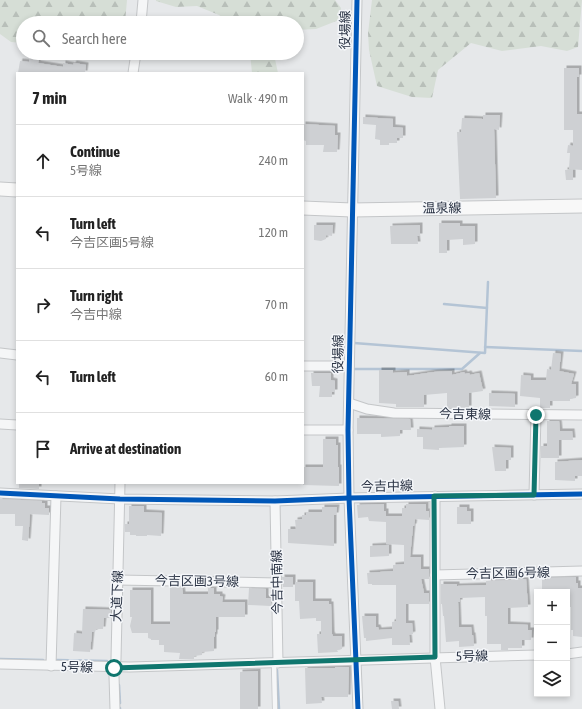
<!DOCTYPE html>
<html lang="en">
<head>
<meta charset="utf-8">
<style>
	:root { --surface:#fff; --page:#f6f6f6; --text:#222; --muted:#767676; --line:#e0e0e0 }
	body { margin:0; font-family:"Asap Condensed","Noto Sans JP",sans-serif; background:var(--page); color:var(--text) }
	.controls { position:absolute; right:12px; bottom:12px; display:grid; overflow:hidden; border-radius:0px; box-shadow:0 2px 6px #0003 }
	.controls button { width:36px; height:36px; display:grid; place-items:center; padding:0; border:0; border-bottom:1px solid var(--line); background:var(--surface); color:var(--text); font:20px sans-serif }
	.stop { position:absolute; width:12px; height:12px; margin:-9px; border:3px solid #0f766e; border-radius:50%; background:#fff }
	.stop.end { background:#0f766e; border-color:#fff; box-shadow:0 1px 4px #0008 }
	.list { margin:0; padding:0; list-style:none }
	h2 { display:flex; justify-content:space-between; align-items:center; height:52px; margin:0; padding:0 16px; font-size:17px }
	h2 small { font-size:13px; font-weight:400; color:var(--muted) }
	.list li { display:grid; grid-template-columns:26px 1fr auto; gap:12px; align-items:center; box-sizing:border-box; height:72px; padding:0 16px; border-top:1px solid var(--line) }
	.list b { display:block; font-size:15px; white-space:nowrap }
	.list p { margin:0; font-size:13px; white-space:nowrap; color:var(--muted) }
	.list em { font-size:13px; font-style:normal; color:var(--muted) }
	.icon { flex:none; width:22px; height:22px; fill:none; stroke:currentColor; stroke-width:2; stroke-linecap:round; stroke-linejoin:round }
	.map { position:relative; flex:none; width:582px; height:709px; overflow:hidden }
	.search { position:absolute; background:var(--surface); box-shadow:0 2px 6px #0003; left:16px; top:16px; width:288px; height:44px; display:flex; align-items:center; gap:10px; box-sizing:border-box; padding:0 14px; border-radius:22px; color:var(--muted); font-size:15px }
	.panel { position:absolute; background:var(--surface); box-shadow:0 2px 6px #0003; left:16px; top:72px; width:288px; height:412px; border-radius:0px }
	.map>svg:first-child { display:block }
</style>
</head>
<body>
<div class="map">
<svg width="582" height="709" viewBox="0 0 582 709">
	<defs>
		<pattern id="forest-firs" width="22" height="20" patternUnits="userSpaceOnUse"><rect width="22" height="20" fill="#d6ded6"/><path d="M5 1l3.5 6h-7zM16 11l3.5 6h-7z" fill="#b8bfb9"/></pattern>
		<filter id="shadow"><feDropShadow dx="2.5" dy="-2.5" stdDeviation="0" flood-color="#0004"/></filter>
	</defs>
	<rect width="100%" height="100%" fill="#e6e8ea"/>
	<g fill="url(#forest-firs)">
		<polygon points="0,0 127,0 125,23 23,23 23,43 11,42 0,34"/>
		<polygon points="156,0 335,0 341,8 339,20 316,29 297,30 297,23 230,23 219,15 197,6 176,7 156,1"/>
		<polygon points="372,0 582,0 578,47 567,51 541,46 502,51 471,43 438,70 432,98 412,97 377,86 369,50 368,33"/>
		<polygon points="250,53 277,53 275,59 278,73 252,73"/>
	</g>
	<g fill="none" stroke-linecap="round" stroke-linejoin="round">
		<g stroke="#b4c4d5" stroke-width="2.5">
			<polyline points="444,304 487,308"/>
			<polyline points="354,343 485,353 488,282"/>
			<polyline points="485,347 582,351"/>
			<polyline points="354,369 462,369 480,353"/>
			<polyline points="0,659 43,660"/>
			<polyline points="57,660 107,661"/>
			<polyline points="277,670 279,709"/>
			<polyline points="119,685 120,703"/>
			<polyline points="120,708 120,709"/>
		</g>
	</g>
	<g fill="#ced0d3" filter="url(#shadow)">
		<polygon points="30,58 39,59 38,63 63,67 63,63 73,65 74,63 86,65 85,73 18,73 20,61 29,62"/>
		<polygon points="564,68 579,68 579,77 577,77 577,114 582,114 582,170 569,169 570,153 567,153 568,145 573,146 573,130 564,130"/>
		<polygon points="483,115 500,115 499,130 494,129 496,198 460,199 457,132 461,132 462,118 483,119"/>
		<polygon points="363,117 393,119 393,127 403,128 403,138 397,138 397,143 389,143 389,145 380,145 380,140 375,139 376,125 363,124"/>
		<polygon points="303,124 335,126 335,135 338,135 337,152 323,152 324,145 306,145 306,141 303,140"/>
		<polygon points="573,169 573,180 566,180 565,170"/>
		<polygon points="439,223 460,223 460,226 475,226 475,244 463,245 463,239 447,240 447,253 439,253"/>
		<polygon points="314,225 333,225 332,236 326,235 326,239 321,241 314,240"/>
		<polygon points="420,225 420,236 417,236 418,244 391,244 390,226"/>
		<polygon points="553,353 561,354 559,371 574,374 571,384 576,384 576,398 570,399 570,401 550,401 550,408 540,408 540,398 520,396 521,375 531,376 531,380 546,380 547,369 551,370"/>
		<polygon points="379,370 393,370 393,373 407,372 407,376 434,372 452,371 452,375 464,372 465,374 469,373 470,375 479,373 483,391 469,393 469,408 447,408 447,393 424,395 424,407 396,407 396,404 379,403"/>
		<polygon points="311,373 331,373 331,380 335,381 335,392 332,392 332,397 319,397 320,386 312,386"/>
		<polygon points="489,393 515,394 515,407 489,406"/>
		<polygon points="357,418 410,419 411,430 400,430 400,436 381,437 381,434 357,434"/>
		<polygon points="547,421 559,421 560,431 572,431 573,440 559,440 559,458 541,458 541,446 547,446"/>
		<polygon points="449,426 464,426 464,447 439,448 439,450 423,449 423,437 417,437 417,429 432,430 432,428 449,427"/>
		<polygon points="323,439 336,439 336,445 338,445 338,467 339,467 339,486 303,485 303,467 323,467"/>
		<polygon points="492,447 511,448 511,460 506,460 506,471 495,471"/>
		<polygon points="582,460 582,476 575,476 575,481 555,480 555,462"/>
		<polygon points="19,483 39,483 39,489 19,488"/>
		<polygon points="0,499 42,501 42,503 45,503 45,508 49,508 49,515 30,514 28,541 22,540 23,526 15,526 15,514 0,514"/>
		<polygon points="384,504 384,511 386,511 386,522 369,521 368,517 358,518 357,505"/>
		<polygon points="406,504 426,504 426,511 429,511 429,520 415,519 414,526 413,526 410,557 421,557 421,569 429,569 429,579 421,579 424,593 429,593 429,604 406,604 406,623 412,623 413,634 409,635 410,645 392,645 392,638 366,641 366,638 364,638 362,616 376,616 376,627 378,627 379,630 392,629 392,622 396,621 396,585 372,585 372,584 368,584 367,573 393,571 393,565 404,564 404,545 386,544 386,516 402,516 402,508 406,508"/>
		<polygon points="129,506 144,506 144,512 162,513 161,536 147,535 147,536 136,536 136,535 130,535 130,532 125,532 125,524 129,524"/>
		<polygon points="322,507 337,507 336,515 334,515 334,546 288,543 288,529 296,529 295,520 302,519 302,515 306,515 306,512 322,512"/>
		<polygon points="457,507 467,507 467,511 471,511 471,524 457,524"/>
		<polygon points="389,545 389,556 370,557 370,546"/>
		<polygon points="282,577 293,577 293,587 283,587"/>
		<polygon points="576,577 576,583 578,583 578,588 582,588 582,637 573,636 573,630 571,630 571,607 568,607 568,592 542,592 542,580 546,580 546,578"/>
		<polygon points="511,579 526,579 528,607 508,608 508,624 528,625 528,630 532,630 531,640 522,640 522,648 508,648 508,650 501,650 501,644 487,644 487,616 485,616 485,597 460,598 460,602 458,602 459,627 471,627 472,635 473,635 474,646 459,647 459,641 446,642 444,616 443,616 442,604 441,604 441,584 457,584 457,586 486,585 486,581 511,580"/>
		<polygon points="295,582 313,582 313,601 329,601 329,604 331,604 332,634 333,636 342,636 342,649 337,650 338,652 318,653 317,634 321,634 321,621 316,621 316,618 300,619 299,601 295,601"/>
		<polygon points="170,587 182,587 183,594 208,594 208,588 214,588 214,594 220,594 220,596 223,597 222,602 245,602 245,617 216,617 216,632 215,632 215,636 214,637 214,651 202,652 202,655 194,656 194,659 179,659 180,653 164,652 164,645 159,645 159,640 151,640 151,639 148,638 148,633 132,633 130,626 132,617 130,617 130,590 151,590 151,624 170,624"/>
		<polygon points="249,588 266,589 266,598 271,598 271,606 248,605"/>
		<polygon points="83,609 111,610 111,618 104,618 103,629 96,629 95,632 92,632 90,652 73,651 74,633 82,634"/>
		<polygon points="335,667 349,667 348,697 321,697 322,703 306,704 305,668 335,668"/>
		<polygon points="258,671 258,709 240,709 240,672"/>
		<polygon points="391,701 398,701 399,709 392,709"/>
	</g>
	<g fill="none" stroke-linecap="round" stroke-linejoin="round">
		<g stroke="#c4c6c8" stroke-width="6">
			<polyline id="lane" points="274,663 275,709"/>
		</g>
		<g stroke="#c4c6c8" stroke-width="11">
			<g id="street">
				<polyline points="357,0 348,430 349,498 358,709"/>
				<polyline points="141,23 143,0"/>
				<polyline points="133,73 136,53"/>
				<polyline points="0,353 17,355"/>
				<polyline points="303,366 349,366"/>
				<polyline points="349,403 367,409 394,413 582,415"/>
				<polyline points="0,424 17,425"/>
				<polyline points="303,430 348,430"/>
				<polyline points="0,493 120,499 275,501 349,498 582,494"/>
				<polyline points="534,495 536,415"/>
				<polyline points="435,496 435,657 440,709"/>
				<polyline points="275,501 278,663"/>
				<polyline points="435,575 582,571"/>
				<polyline points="118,580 277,583"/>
				<polyline points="567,654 582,652"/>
				<polyline points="0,664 130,667 537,655"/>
				<polyline points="51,666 56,496"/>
				<polyline points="115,709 114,676 116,659 120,483"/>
			</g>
		</g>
		<g stroke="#c4c6c8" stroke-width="15">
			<g id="secondary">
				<polyline points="0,189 17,190"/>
				<polyline points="303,208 352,210 582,206"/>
			</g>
		</g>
		<use href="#lane" stroke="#f5f6f7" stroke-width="4.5"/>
		<use href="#street" stroke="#f5f6f7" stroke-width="9"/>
		<use href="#secondary" stroke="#f8f8f8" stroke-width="13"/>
		<g stroke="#f4f6f9" stroke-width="8">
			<g id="cycleway">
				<polyline points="357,0 348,430 349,498 358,709"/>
				<polyline points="0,493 120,499 275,501 349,498 582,494"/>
			</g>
		</g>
		<use href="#cycleway" stroke="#0057b8" stroke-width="5"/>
	</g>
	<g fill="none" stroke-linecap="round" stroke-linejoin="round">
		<polyline stroke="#0f766e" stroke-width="5" points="114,668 435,657 434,496 534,495 536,415"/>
	</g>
	<g text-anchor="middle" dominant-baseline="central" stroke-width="3" stroke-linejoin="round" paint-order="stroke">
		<g font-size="13" fill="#2b3445" stroke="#f4f6f9">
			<text transform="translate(345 30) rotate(-89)">役場線</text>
			<text transform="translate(442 208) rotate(-1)">温泉線</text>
			<text transform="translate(338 354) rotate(-89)">役場線</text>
			<text transform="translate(465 414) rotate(1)">今吉東線</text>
			<text transform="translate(387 486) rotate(-1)">今吉中線</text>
			<text transform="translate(508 573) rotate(-1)">今吉区画6号線</text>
			<text transform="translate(197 581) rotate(1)">今吉区画3号線</text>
			<text transform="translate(277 582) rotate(-91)">今吉中南線</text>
			<text transform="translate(117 596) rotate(-88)">大道下線</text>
			<text transform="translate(472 656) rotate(-1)">5号線</text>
			<text transform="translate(77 667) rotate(2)">5号線</text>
		</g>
	</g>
</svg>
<div class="controls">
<button>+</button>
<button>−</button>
<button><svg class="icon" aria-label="layers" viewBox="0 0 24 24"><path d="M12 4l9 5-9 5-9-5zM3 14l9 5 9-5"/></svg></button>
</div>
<div class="stop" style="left:114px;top:668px"></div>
<div class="stop end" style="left:536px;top:415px"></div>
<div class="search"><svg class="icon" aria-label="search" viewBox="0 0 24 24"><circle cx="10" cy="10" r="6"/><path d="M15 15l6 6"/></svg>Search here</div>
<section class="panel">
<h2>7 min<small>Walk · 490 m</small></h2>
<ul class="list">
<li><svg class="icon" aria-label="ahead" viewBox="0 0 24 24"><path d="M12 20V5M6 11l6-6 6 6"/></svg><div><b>Continue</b><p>5号線</p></div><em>240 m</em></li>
<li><svg class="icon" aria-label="left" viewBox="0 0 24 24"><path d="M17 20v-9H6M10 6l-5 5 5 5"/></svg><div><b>Turn left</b><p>今吉区画5号線</p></div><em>120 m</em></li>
<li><svg class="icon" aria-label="right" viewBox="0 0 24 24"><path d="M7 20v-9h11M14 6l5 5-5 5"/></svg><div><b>Turn right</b><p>今吉中線</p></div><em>70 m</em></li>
<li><svg class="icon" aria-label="left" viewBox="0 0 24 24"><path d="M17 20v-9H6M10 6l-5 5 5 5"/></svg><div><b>Turn left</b></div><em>60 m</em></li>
<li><svg class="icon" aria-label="arrive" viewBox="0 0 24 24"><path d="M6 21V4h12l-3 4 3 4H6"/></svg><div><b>Arrive at destination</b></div></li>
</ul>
</section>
</div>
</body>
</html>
